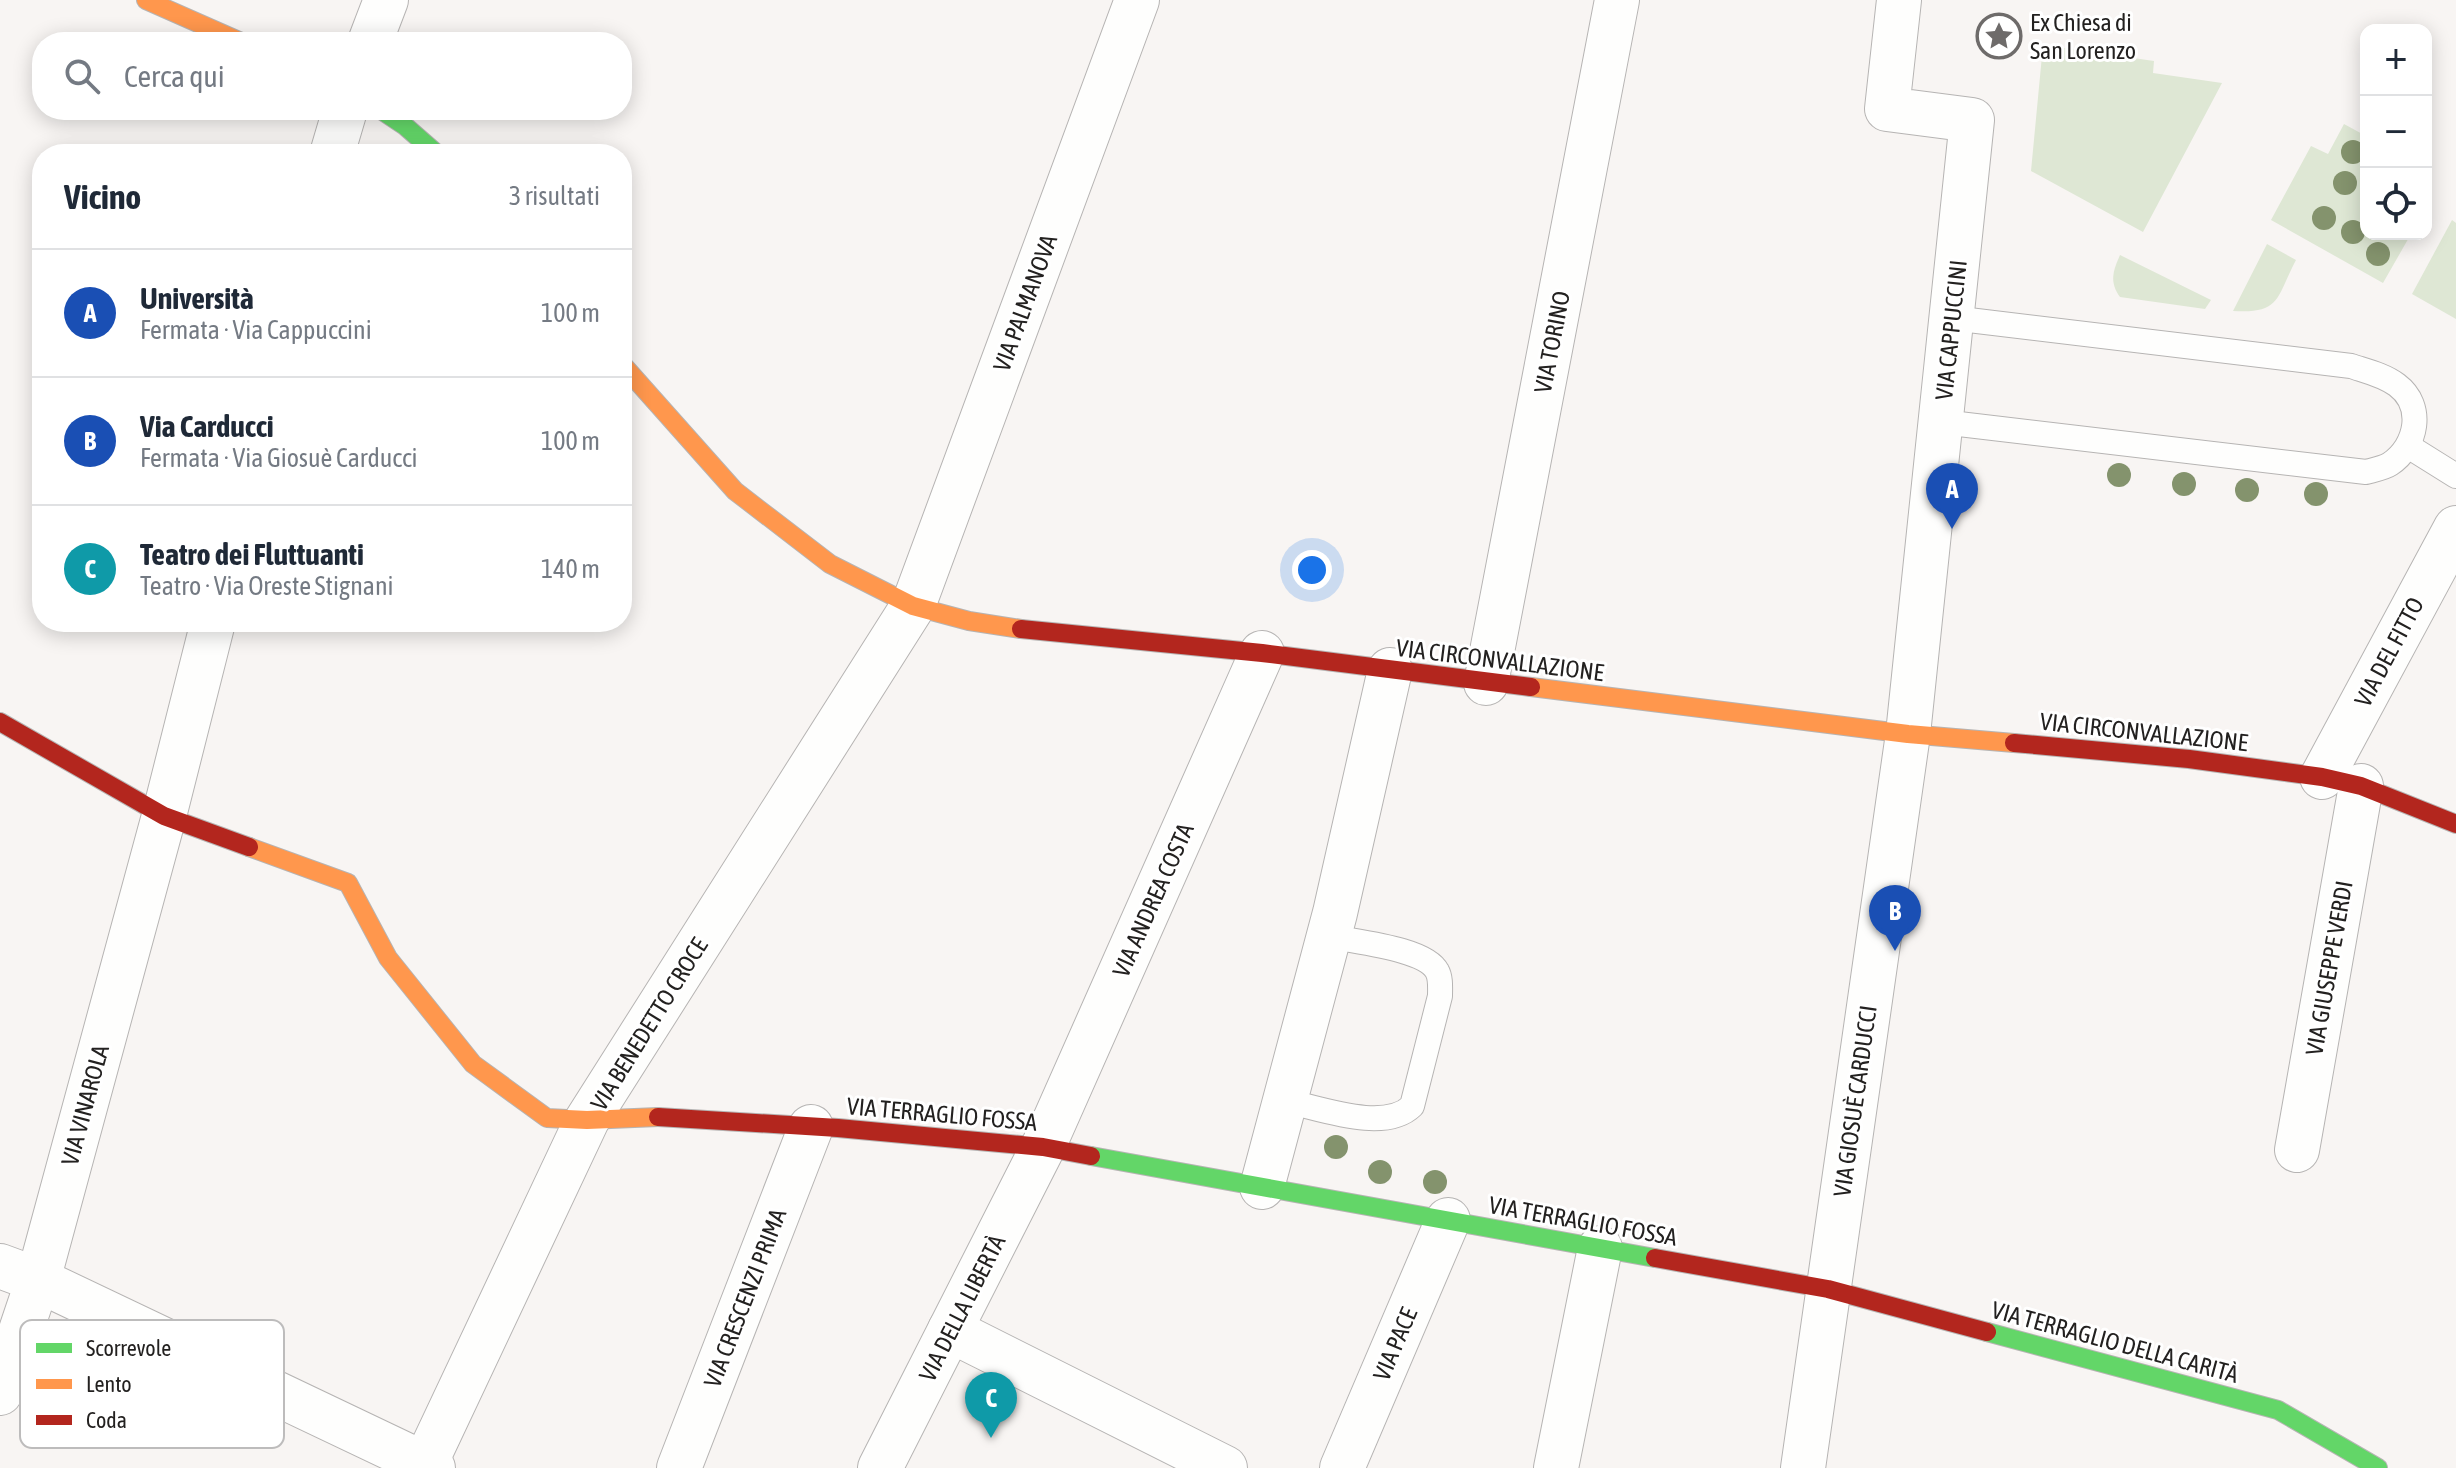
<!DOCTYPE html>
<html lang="it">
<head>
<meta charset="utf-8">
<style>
	:root { --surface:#fff; --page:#f6f6f7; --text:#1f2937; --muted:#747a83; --line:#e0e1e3; --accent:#d93025 }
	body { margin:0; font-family:"Asap Condensed",sans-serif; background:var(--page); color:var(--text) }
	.controls { position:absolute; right:24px; top:24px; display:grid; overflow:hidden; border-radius:16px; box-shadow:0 4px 20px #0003 }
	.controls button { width:72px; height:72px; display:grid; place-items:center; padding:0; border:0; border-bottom:2px solid var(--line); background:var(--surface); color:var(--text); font:40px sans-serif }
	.you { position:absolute; left:1312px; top:570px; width:28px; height:28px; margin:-20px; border:6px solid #fff; border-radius:50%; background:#1a73e8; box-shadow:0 0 0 12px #1a73e833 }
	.badge { display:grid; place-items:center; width:52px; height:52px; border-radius:50%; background:var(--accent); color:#fff; font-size:26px; font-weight:700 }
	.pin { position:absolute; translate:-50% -66px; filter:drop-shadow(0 2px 4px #0008) }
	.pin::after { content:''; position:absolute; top:42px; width:28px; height:24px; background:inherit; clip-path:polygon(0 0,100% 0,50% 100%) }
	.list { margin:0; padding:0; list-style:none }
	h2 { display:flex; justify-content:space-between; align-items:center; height:104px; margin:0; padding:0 32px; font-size:34px }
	h2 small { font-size:26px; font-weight:400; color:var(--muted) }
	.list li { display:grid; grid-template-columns:52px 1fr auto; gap:24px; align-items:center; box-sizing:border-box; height:128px; padding:0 32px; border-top:2px solid var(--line) }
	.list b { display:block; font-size:30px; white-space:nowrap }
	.list p { margin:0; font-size:26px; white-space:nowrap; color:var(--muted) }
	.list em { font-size:26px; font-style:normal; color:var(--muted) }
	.icon { flex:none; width:44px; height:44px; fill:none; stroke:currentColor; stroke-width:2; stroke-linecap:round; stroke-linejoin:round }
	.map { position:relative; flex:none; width:2456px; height:1468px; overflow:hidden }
	.search { position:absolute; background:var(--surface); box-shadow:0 4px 20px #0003; left:32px; top:32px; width:600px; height:88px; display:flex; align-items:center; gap:20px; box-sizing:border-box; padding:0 28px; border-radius:32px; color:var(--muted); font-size:30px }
	.panel { position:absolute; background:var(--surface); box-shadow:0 4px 20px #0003; left:32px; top:144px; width:600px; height:488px; border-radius:32px }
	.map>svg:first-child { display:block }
</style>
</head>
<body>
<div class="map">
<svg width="2456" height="1468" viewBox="0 0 2456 1468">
	<rect width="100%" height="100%" fill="#f8f5f3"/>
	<g fill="#dee7d4">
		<polygon points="2043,45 2154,61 2153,73 2222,83 2143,232 2031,171"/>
		<polygon points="2344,124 2366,136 2366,234 2411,234 2383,283 2271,220 2311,146 2328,154"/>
		<polygon points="2452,220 2456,223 2456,319 2412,294"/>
		<path d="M2267 244 2296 260C2276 298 2281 314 2233 311Z"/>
		<path d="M2120 255 2211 300 2205 309 2120 297C2109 282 2113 271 2120 255Z"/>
	</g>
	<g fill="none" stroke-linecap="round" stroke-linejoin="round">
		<g stroke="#b6b4b3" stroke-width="26">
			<g id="lane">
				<path d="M1942 422 2366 472C2373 470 2384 468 2390 464 2417 446 2425 406 2397 385 2384 375 2366 371 2351 366L1952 318"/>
				<polyline points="2408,446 2456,476"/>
				<path d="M1285 1101C1320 1108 1384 1133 1412 1106L1440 996C1440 988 1441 978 1437 971 1425 948 1354 942 1329 936"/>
			</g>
		</g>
		<g stroke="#b6b4b3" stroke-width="46">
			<g id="street">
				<polyline points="370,42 386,0"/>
				<polyline points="332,154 345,110"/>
				<polyline points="1486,683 1617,0"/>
				<polyline points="2322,777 2456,528"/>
				<polyline points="2297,1150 2361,786"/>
				<polyline points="1262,1187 1335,913 1390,670"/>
				<polyline points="0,1266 38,1280 433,1468"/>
				<polyline points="950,1330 1225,1468"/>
				<polyline points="0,1393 38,1280 164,816 213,622"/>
				<polyline points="423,1468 587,1120 913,606 1137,0"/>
				<polyline points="679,1468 811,1127"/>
				<polyline points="880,1468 1043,1147 1262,653"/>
				<polyline points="1342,1468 1448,1220"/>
				<polyline points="1556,1468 1600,1248"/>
				<polyline points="1803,1468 1908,734 1972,120 1887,109 1899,0"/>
			</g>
		</g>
		<g stroke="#b6b4b3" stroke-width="20">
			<g id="fast">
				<polyline points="381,110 405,126 437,154"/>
				<polyline points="1091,1156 1655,1258"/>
				<polyline points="1987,1332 2278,1410 2378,1468"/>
			</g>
		</g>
		<g stroke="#b6b4b3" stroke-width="20">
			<g id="slow">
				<polyline points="146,0 241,42"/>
				<polyline points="622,364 735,491 830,564 913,606 969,621 1021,629"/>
				<polyline points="1531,687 1908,734 2014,743"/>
				<polyline points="249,847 348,883 388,958 473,1064 547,1118 587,1120 658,1117"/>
			</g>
		</g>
		<g stroke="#b6b4b3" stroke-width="20">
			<g id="jam">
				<polyline points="1021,629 1262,653 1531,687"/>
				<polyline points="0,722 164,816 249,847"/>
				<polyline points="2014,743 2189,759 2322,777 2361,786 2456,824"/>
				<polyline points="658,1117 838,1128 1043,1147 1091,1156"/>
				<polyline points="1655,1258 1828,1289 1987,1332"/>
			</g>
		</g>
		<use href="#lane" stroke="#fefefd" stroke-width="24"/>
		<use href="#street" stroke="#fefefd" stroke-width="44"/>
		<use href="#fast" stroke="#63d668" stroke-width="18"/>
		<use href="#slow" stroke="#ff974d" stroke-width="18"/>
		<use href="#jam" stroke="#b3261e" stroke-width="18"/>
	</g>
	<g fill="#84936d">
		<circle cx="2353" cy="152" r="12"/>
		<circle cx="2345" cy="183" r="12"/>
		<circle cx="2324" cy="218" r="12"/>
		<circle cx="2353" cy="232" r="12"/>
		<circle cx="2378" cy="254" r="12"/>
		<circle cx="2119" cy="475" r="12"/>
		<circle cx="2184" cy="484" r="12"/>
		<circle cx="2247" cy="490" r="12"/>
		<circle cx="2316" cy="494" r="12"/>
		<circle cx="1336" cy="1147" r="12"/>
		<circle cx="1380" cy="1172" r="12"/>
		<circle cx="1435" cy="1182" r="12"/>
	</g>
	<defs>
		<g id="sight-ring" transform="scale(2.3)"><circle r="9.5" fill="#fff" stroke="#6e6b6a" stroke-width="1.5"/><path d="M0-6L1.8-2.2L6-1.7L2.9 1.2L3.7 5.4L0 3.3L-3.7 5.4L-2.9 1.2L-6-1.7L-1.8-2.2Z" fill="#6e6b6a"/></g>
	</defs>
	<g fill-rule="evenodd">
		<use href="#sight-ring" x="1999" y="36"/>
	</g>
	<g text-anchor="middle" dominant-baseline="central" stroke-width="6" stroke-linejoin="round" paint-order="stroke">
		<g font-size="24" fill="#232120" stroke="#fff" text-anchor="start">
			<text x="2030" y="22">Ex Chiesa di<tspan x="2030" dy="28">San Lorenzo</tspan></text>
		</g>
		<g font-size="24" fill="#232120" stroke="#fff">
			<text transform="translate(1025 303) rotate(-70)">VIA PALMANOVA</text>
			<text transform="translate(1951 330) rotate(-84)">VIA CAPPUCCINI</text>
			<text transform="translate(1552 342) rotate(-79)">VIA TORINO</text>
			<text transform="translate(2389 652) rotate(-62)">VIA DEL FITTO</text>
			<text transform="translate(1500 660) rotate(7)">VIA CIRCONVALLAZIONE</text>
			<text transform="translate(2144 732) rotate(6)">VIA CIRCONVALLAZIONE</text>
			<text transform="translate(1153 900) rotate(-66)">VIA ANDREA COSTA</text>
			<text transform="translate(2329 968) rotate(-80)">VIA GIUSEPPE VERDI</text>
			<text transform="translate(649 1024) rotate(-58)">VIA BENEDETTO CROCE</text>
			<text transform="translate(1855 1101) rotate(-82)">VIA GIOSUÈ CARDUCCI</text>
			<text transform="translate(85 1105) rotate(-75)">VIA VINAROLA</text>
			<text transform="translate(942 1114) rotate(5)">VIA TERRAGLIO FOSSA</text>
			<text transform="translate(1583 1221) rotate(10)">VIA TERRAGLIO FOSSA</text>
			<text transform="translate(745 1298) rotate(-69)">VIA CRESCENZI PRIMA</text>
			<text transform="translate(962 1308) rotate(-63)">VIA DELLA LIBERTÀ</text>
			<text transform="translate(2115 1342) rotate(15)">VIA TERRAGLIO DELLA CARITÀ</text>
			<text transform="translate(1395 1344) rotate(-67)">VIA PACE</text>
		</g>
	</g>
	<rect x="20" y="1320" width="264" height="128" rx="12" fill="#fff" stroke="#bdbcbc" stroke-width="2"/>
	<rect x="36" y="1343" width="36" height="10" fill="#63d668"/>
	<rect x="36" y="1379" width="36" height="10" fill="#ff974d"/>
	<rect x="36" y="1415" width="36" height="10" fill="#b3261e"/>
	<g font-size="22" fill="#232120">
		<text x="86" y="1356">Scorrevole</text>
		<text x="86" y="1392">Lento</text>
		<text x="86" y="1428">Coda</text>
	</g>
</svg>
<div class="controls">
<button>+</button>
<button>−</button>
<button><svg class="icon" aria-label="locate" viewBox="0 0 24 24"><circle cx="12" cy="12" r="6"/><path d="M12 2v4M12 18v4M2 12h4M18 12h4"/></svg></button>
</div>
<div class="you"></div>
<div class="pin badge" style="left:1952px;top:529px;background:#1a4fb4">A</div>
<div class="pin badge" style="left:1895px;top:951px;background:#1a4fb4">B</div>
<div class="pin badge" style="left:991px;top:1438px;background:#0f9aa8">C</div>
<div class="search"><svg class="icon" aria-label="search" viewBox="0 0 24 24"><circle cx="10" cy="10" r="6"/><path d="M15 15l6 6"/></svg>Cerca qui</div>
<section class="panel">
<h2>Vicino<small>3 risultati</small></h2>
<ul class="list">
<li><span class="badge" style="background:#1a4fb4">A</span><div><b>Università</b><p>Fermata · Via Cappuccini</p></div><em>100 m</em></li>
<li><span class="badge" style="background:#1a4fb4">B</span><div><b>Via Carducci</b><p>Fermata · Via Giosuè Carducci</p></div><em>100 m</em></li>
<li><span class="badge" style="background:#0f9aa8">C</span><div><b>Teatro dei Fluttuanti</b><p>Teatro · Via Oreste Stignani</p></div><em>140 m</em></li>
</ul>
</section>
</div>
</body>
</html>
